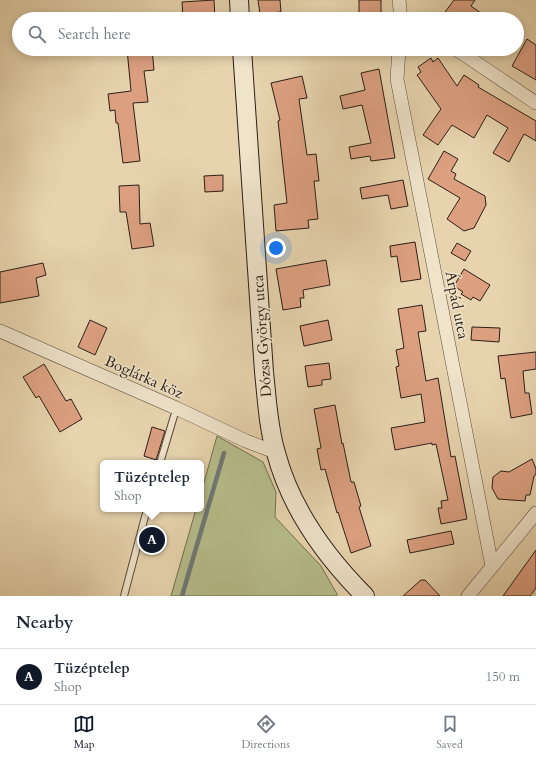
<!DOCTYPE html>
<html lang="en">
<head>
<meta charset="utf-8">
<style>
	:root { --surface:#fff; --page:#f6f6f7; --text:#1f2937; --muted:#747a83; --line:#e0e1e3; --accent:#111827 }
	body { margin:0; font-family:Cardo,serif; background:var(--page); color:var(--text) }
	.you { position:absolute; left:276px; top:248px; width:14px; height:14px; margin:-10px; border:3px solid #fff; border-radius:50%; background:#1a73e8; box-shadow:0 0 0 6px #1a73e833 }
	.badge { display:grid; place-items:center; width:26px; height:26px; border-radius:50%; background:var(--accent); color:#fff; font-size:13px; font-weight:700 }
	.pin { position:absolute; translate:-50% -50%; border:2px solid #fff; box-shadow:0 1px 4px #0006 }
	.popup { position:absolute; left:100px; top:460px; width:104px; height:52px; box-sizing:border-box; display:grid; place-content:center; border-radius:6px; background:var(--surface); filter:drop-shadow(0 1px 3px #0005); font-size:13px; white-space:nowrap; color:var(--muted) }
	.popup b { font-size:15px; color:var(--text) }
	.popup::after { content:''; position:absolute; left:50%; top:100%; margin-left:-8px; border:8px solid transparent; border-top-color:var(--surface) }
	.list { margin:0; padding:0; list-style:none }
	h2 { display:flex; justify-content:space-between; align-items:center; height:52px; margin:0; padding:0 16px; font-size:17px }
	h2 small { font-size:13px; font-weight:400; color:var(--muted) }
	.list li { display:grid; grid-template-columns:26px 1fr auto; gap:12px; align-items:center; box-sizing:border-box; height:56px; padding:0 16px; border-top:1px solid var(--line) }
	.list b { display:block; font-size:15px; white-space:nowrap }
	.list p { margin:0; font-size:13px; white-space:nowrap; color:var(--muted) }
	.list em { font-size:13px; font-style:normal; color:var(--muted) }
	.icon { flex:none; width:22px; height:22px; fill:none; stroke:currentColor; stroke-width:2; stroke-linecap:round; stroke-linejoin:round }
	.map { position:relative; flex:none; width:536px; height:596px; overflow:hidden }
	.search { position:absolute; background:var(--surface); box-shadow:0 2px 10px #0003; left:12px; right:12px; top:12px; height:44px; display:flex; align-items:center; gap:10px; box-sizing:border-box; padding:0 14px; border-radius:22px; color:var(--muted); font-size:15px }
	.sheet { height:108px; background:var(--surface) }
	nav { display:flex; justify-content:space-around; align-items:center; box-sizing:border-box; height:56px; border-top:1px solid var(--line); background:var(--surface); font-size:11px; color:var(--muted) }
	nav a { display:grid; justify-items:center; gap:2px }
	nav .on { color:var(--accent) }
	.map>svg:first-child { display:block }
</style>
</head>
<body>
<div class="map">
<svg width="536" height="596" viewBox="0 0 536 596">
	<rect width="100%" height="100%" fill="#e7d4ae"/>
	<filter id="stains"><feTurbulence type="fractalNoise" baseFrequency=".005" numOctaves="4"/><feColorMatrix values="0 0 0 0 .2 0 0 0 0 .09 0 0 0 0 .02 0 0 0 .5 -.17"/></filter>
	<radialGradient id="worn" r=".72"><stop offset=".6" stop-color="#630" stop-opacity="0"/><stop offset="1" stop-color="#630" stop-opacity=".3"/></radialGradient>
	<polygon fill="#b6bc8a" stroke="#716e50" points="217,436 263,462 276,492 275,517 321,566 337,594 337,596 171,596 196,509 201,509 201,493"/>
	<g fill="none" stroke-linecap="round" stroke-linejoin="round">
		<polyline stroke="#707977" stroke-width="4.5" points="182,596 224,453"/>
	</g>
	<g fill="#dca081" stroke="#2c1f16">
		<polygon points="214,0 215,19 183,19 182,2"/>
		<polygon points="258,0 280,0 281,12 260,14"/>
		<polygon points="359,0 381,0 381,17 359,18"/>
		<polygon points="454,0 475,0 471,6 489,19 440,19"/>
		<polygon points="527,39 536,45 536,80 512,66"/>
		<polygon points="127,49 152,49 154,70 144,71 148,102 133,103 140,161 123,163 118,123 116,123 115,110 110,111 108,94 131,91"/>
		<polygon points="431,58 433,62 438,58 457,86 464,75 479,85 478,87 536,121 536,141 524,134 509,162 493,153 508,128 487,115 474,138 452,125 438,145 423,135 441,109 417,75 421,72 418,67"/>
		<polygon points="379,69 395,158 371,161 370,156 351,159 349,147 371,143 362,105 343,109 340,96 365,90 361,73"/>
		<polygon points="302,76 307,98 299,99 307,155 316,154 319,181 314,181 318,219 308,220 309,228 276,231 274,205 287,203 278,121 280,120 271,83"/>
		<polygon points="444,151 458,159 451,171 456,174 454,179 485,196 486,205 474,228 464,231 447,219 460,198 428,179"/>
		<polygon points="223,175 223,191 205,192 204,176"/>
		<polygon points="403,180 408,206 391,209 388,195 362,199 360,188"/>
		<polygon points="139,185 140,224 150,223 154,246 132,249 126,212 120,212 119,186"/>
		<polygon points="415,242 421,279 401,282 397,256 391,257 390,246"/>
		<polygon points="457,243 471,251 465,261 451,253"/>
		<polygon points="326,260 330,285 303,290 304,298 300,298 301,307 283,310 276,269"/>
		<polygon points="43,263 46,275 36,278 39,296 0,303 0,272"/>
		<polygon points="464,269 490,285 480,301 473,297 471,300 461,294 463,292 454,286"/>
		<polygon points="422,305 426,331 418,332 426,381 438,378 451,457 455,456 467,519 441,524 438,508 442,508 441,501 448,500 436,444 432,445 432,443 395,450 391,428 425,422 421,394 401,398 396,367 399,366 396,350 404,348 398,309"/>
		<polygon points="90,320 107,328 95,355 78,347"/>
		<polygon points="328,320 332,340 304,346 300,326"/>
		<polygon points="472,327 500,328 499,342 471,340"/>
		<polygon points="536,352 536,369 523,371 525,393 529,393 532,414 511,418 505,378 501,379 498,356"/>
		<polygon points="329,363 331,379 322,380 322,385 308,387 305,366"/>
		<polygon points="44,364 66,401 71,399 82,419 60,432 39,396 36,398 23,377"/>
		<polygon points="335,405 342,444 343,443 351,482 354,482 361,506 359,507 371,546 351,553 338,512 337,513 325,469 321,470 317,449 321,448 314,409"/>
		<polygon points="152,427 165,431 156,460 144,456"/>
		<polygon points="532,459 536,469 536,474 534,476 530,495 526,495 525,501 498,499 492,488 493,477 501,471 509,472"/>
		<polygon points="451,531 454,544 410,553 407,540"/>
		<polygon points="536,550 536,588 530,596 503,596"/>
		<polygon points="421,580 425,580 440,596 403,596"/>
	</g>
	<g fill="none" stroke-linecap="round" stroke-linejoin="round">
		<g stroke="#5b4c3c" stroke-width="8">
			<g id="service">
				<polyline points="160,463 174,416"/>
				<polyline points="124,596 147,509"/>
			</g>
		</g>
		<g stroke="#5b4c3c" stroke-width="14">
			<g id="minor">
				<polyline points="399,0 401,19"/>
				<polyline points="399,49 397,79 492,566"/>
				<polyline points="456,49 536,103"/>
				<polyline points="0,331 176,408 246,441 275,452"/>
				<polyline points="468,596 536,513"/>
			</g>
		</g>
		<g stroke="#2c1f16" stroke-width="20">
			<g id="secondary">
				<polyline points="239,0 240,19"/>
				<path d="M242 49 264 372C267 399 268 427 276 453 291 509 325 556 365 596"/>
			</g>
		</g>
		<use href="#service" stroke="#efe3ca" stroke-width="6"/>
		<use href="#minor" stroke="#efe3ca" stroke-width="13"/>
		<use href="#secondary" stroke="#efe3ca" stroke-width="18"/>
	</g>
	<g text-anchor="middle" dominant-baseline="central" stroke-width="3" stroke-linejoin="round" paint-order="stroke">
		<g font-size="15" fill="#2c1f16" stroke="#efe3ca">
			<text transform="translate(457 305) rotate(79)">Árpád utca</text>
			<text transform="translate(262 336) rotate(-94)">Dózsa György utca</text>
			<text transform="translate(144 377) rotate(24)">Boglárka köz</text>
		</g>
	</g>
	<rect width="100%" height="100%" filter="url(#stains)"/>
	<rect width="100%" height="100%" fill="url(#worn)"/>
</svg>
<div class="you"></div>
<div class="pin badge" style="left:152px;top:540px">A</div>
<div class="popup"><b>Tüzéptelep</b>Shop</div>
<div class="search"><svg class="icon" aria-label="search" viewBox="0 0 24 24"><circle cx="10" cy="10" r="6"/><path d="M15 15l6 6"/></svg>Search here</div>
</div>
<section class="sheet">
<h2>Nearby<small></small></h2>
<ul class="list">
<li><span class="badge">A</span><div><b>Tüzéptelep</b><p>Shop</p></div><em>150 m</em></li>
</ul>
</section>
<nav>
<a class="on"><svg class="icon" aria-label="map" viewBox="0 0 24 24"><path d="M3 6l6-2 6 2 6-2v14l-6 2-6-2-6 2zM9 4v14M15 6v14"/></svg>Map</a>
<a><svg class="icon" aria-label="directions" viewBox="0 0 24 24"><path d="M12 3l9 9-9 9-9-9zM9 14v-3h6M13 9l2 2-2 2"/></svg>Directions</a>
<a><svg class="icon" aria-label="saved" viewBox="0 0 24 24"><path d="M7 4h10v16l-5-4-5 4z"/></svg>Saved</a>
</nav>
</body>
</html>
